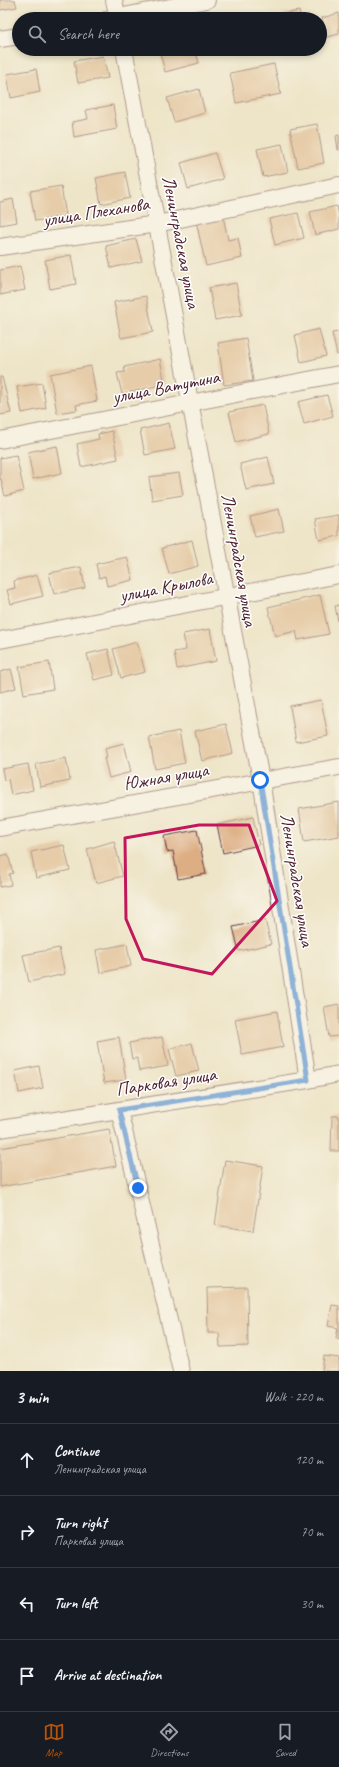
<!DOCTYPE html>
<html lang="en">
<head>
<meta charset="utf-8">
<style>
	:root { --surface:#171b24; --page:#242831; --text:#f1f3f6; --muted:#9ea1a6; --line:#363941; --accent:#b45309 }
	body { margin:0; font-family:Caveat,sans-serif; background:var(--page); color:var(--text) }
	.stop { position:absolute; width:12px; height:12px; margin:-9px; border:3px solid #1a73e8; border-radius:50%; background:#fff }
	.stop.end { background:#1a73e8; border-color:#fff; box-shadow:0 1px 4px #0008 }
	.list { margin:0; padding:0; list-style:none }
	h2 { display:flex; justify-content:space-between; align-items:center; height:52px; margin:0; padding:0 16px; font-size:17px }
	h2 small { font-size:13px; font-weight:400; color:var(--muted) }
	.list li { display:grid; grid-template-columns:26px 1fr auto; gap:12px; align-items:center; box-sizing:border-box; height:72px; padding:0 16px; border-top:1px solid var(--line) }
	.list b { display:block; font-size:15px; white-space:nowrap }
	.list p { margin:0; font-size:13px; white-space:nowrap; color:var(--muted) }
	.list em { font-size:13px; font-style:normal; color:var(--muted) }
	.icon { flex:none; width:22px; height:22px; fill:none; stroke:currentColor; stroke-width:2; stroke-linecap:round; stroke-linejoin:round }
	.map { position:relative; flex:none; width:339px; height:1371px; overflow:hidden }
	.search { position:absolute; background:var(--surface); box-shadow:0 2px 6px #0003; left:12px; right:12px; top:12px; height:44px; display:flex; align-items:center; gap:10px; box-sizing:border-box; padding:0 14px; border-radius:22px; color:var(--muted); font-size:15px }
	.sheet { height:340px; background:var(--surface) }
	nav { display:flex; justify-content:space-around; align-items:center; box-sizing:border-box; height:56px; border-top:1px solid var(--line); background:var(--surface); font-size:11px; color:var(--muted) }
	nav a { display:grid; justify-items:center; gap:2px }
	nav .on { color:var(--accent) }
	.map>svg:first-child { display:block }
</style>
</head>
<body>
<div class="map">
<svg width="339" height="1371" viewBox="0 0 339 1371">
	<rect width="100%" height="100%" fill="#fff"/>
	<filter id="ink" filterUnits="userSpaceOnUse"><feTurbulence type="fractalNoise" baseFrequency=".025" numOctaves="2"/><feDisplacementMap in="SourceGraphic" scale="8" xChannelSelector="R" yChannelSelector="G"/><feConvolveMatrix kernelMatrix="1 2 1 2 8 2 1 2 1" color-interpolation-filters="sRGB"/></filter>
	<filter id="wash" filterUnits="userSpaceOnUse"><feTurbulence type="fractalNoise" baseFrequency=".012" numOctaves="4" result="noise"/><feDisplacementMap in="SourceGraphic" scale="16" xChannelSelector="R" yChannelSelector="G"/><feGaussianBlur stdDeviation="0.9" result="paint"/><feColorMatrix in="noise" values="0 0 0 0 0 0 0 0 0 0 0 0 0 0 0 0 0 1.4 0 .05"/><feComposite in="paint" operator="in"/></filter>
	<g filter="url(#wash)">
		<rect width="100%" height="100%" fill="#eee5c9"/>
		<g id="blocks">
			<g fill="#ddae83">
				<polygon points="0,0 15,0 17,7 0,10"/>
				<polygon points="299,11 301,19 285,19 284,14"/>
				<polygon points="339,13 339,34 327,37 322,18"/>
				<polygon points="159,49 195,49 199,63 165,72"/>
				<polygon points="103,56 108,78 78,83 74,61"/>
				<polygon points="274,64 281,94 236,103 230,73"/>
				<polygon points="36,69 40,92 11,98 7,74"/>
				<polygon points="199,89 205,113 174,122 167,98"/>
				<polygon points="113,105 117,129 74,137 72,122 88,119 86,110"/>
				<polygon points="317,124 324,163 298,168 290,129"/>
				<polygon points="339,135 339,150 338,150 336,136"/>
				<polygon points="282,144 288,172 263,177 257,149"/>
				<polygon points="215,153 223,179 188,189 181,163"/>
				<polygon points="125,172 130,198 101,204 96,178"/>
				<polygon points="61,186 66,216 35,221 30,191"/>
				<polygon points="13,199 17,222 0,225 0,202"/>
				<polygon points="337,206 339,216 339,229 315,235 310,212"/>
				<polygon points="298,213 304,238 275,245 269,219"/>
				<polygon points="223,216 228,240 238,238 242,258 206,266 196,221"/>
				<polygon points="136,239 142,261 111,268 106,246"/>
				<polygon points="71,255 76,284 50,289 45,260"/>
				<polygon points="20,266 25,290 0,295 0,270"/>
				<polygon points="236,283 242,315 215,320 209,288"/>
				<polygon points="146,296 153,332 121,338 114,302"/>
				<polygon points="319,329 326,356 301,362 295,335"/>
				<polygon points="339,332 339,354 337,355 332,333"/>
				<polygon points="246,338 253,381 224,385 218,343"/>
				<polygon points="160,359 165,384 122,394 117,373 125,372 124,367"/>
				<polygon points="91,366 97,401 76,405 77,410 57,413 50,374"/>
				<polygon points="0,377 2,377 11,413 0,415"/>
				<polygon points="42,383 46,408 22,413 17,387"/>
				<polygon points="327,395 333,416 304,424 298,402"/>
				<polygon points="263,405 269,434 236,442 229,412"/>
				<polygon points="169,423 175,449 145,455 140,430"/>
				<polygon points="112,431 118,459 81,467 77,444 99,439 98,434"/>
				<polygon points="57,446 62,473 33,479 28,452"/>
				<polygon points="16,455 24,491 5,496 1,479 0,479 0,458"/>
				<polygon points="268,457 274,484 246,490 240,464"/>
				<polygon points="179,473 183,495 152,500 149,477"/>
				<polygon points="279,509 284,531 255,537 250,516"/>
				<polygon points="339,515 339,536 319,540 315,519"/>
				<polygon points="192,540 198,566 169,574 162,548"/>
				<polygon points="127,557 133,580 107,586 105,576 99,578 96,564"/>
				<polygon points="81,567 85,588 54,594 49,573"/>
				<polygon points="37,575 43,596 11,604 7,590 15,588 14,581"/>
				<polygon points="320,595 329,634 298,640 296,631 275,636 268,607"/>
				<polygon points="339,605 339,621 338,621 335,606"/>
				<polygon points="210,629 216,661 177,669 174,652 186,650 183,634"/>
				<polygon points="137,642 145,672 121,678 113,649"/>
				<polygon points="108,649 114,675 94,680 87,654"/>
				<polygon points="49,662 53,689 24,694 19,667"/>
				<polygon points="11,669 16,688 0,692 0,672"/>
				<polygon points="321,700 328,736 296,742 290,706"/>
				<polygon points="226,724 233,753 202,761 195,731"/>
				<polygon points="179,731 185,763 155,769 149,737"/>
				<polygon points="124,743 131,772 109,778 104,758 107,758 105,748"/>
				<polygon points="66,758 70,781 40,787 36,764"/>
				<polygon points="28,764 33,790 11,795 8,779 4,780 2,769"/>
				<polygon points="339,802 339,836 304,842 299,809"/>
				<polygon points="253,817 259,845 223,853 217,825"/>
				<polygon points="197,830 206,874 178,879 173,851 167,852 164,836"/>
				<polygon points="114,841 123,876 96,883 87,849"/>
				<polygon points="64,845 70,870 36,878 31,852"/>
				<polygon points="8,854 13,873 9,874 11,885 0,887 0,856"/>
				<polygon points="265,920 271,944 239,951 233,927"/>
				<polygon points="127,944 131,966 100,973 96,950"/>
				<polygon points="59,948 65,974 29,982 23,955"/>
				<polygon points="339,1004 339,1036 329,1037 324,1007"/>
				<polygon points="277,1011 283,1047 242,1055 235,1019"/>
				<polygon points="119,1037 126,1080 104,1083 97,1041"/>
				<polygon points="162,1037 168,1066 139,1071 137,1058 132,1059 129,1043"/>
				<polygon points="192,1043 199,1071 176,1076 169,1049"/>
				<polygon points="39,1066 43,1088 19,1093 15,1071"/>
				<polygon points="332,1116 339,1116 339,1151 331,1151"/>
				<polygon points="109,1129 116,1166 0,1187 0,1148"/>
				<polygon points="225,1160 263,1166 253,1231 215,1225"/>
				<polygon points="247,1287 248,1346 220,1347 219,1333 208,1333 207,1288"/>
				<polygon points="332,1305 339,1306 339,1339 336,1338 338,1328 328,1326"/>
				<polygon points="324,1356 339,1358 339,1371 322,1371"/>
			</g>
		</g>
	</g>
	<g filter="url(#ink)">
		<use href="#blocks" fill-opacity="0" stroke="#633d43" stroke-width="1"/>
		<g fill="none" stroke-linecap="round" stroke-linejoin="round">
			<g stroke="#633d43" stroke-width="18">
				<g id="minor">
					<polyline points="114,0 118,19"/>
					<polyline points="108,19 207,0"/>
					<polyline points="0,39 19,36"/>
					<polyline points="124,49 261,780 308,1080"/>
					<polyline points="0,247 157,224 339,185"/>
					<polyline points="0,440 339,374"/>
					<polyline points="0,640 339,575"/>
					<polyline points="0,828 339,767"/>
					<polyline points="119,1110 181,1371"/>
					<polyline points="0,1129 308,1080 339,1074"/>
				</g>
			</g>
			<use href="#minor" stroke="#fff" stroke-width="16"/>
		</g>
	</g>
	<g fill="none" stroke-linecap="round" stroke-linejoin="round" filter="url(#ink)">
		<polyline stroke="#1a73e8" stroke-width="5" points="138,1188 119,1110 308,1080 260,780"/>
	</g>
	<path d="M0 0H339V1371H0ZM199 825H249L277 901 212 974 143 959 126 919 125 838Z" fill="#eee5c9" fill-opacity=".55" fill-rule="evenodd"/>
	<path fill="none" stroke="#c2185b" stroke-width="3" stroke-linejoin="round" d="M199 825H249L277 901 212 974 143 959 126 919 125 838Z"/>
	<g text-anchor="middle" dominant-baseline="central" stroke-width="3" stroke-linejoin="round" paint-order="stroke">
		<g font-size="19" fill="#4a1f2b" stroke="#fff">
			<text transform="translate(96 212) rotate(-9)">улица Плеханова</text>
			<text transform="translate(181 242) rotate(79)">Ленинградская улица</text>
			<text transform="translate(166 387) rotate(-11)">улица Ватутина</text>
			<text transform="translate(239 560) rotate(80)">Ленинградская улица</text>
			<text transform="translate(166 587) rotate(-11)">улица Крылова</text>
			<text transform="translate(166 777) rotate(-10)">Южная улица</text>
			<text transform="translate(297 880) rotate(81)">Ленинградская улица</text>
			<text transform="translate(166 1082) rotate(-9)">Парковая улица</text>
		</g>
	</g>
</svg>
<div class="stop" style="left:260px;top:780px"></div>
<div class="stop end" style="left:138px;top:1188px"></div>
<div class="search"><svg class="icon" aria-label="search" viewBox="0 0 24 24"><circle cx="10" cy="10" r="6"/><path d="M15 15l6 6"/></svg>Search here</div>
</div>
<section class="sheet">
<h2>3 min<small>Walk · 220 m</small></h2>
<ul class="list">
<li><svg class="icon" aria-label="ahead" viewBox="0 0 24 24"><path d="M12 20V5M6 11l6-6 6 6"/></svg><div><b>Continue</b><p>Ленинградская улица</p></div><em>120 m</em></li>
<li><svg class="icon" aria-label="right" viewBox="0 0 24 24"><path d="M7 20v-9h11M14 6l5 5-5 5"/></svg><div><b>Turn right</b><p>Парковая улица</p></div><em>70 m</em></li>
<li><svg class="icon" aria-label="left" viewBox="0 0 24 24"><path d="M17 20v-9H6M10 6l-5 5 5 5"/></svg><div><b>Turn left</b></div><em>30 m</em></li>
<li><svg class="icon" aria-label="arrive" viewBox="0 0 24 24"><path d="M6 21V4h12l-3 4 3 4H6"/></svg><div><b>Arrive at destination</b></div></li>
</ul>
</section>
<nav>
<a class="on"><svg class="icon" aria-label="map" viewBox="0 0 24 24"><path d="M3 6l6-2 6 2 6-2v14l-6 2-6-2-6 2zM9 4v14M15 6v14"/></svg>Map</a>
<a><svg class="icon" aria-label="directions" viewBox="0 0 24 24"><path d="M12 3l9 9-9 9-9-9zM9 14v-3h6M13 9l2 2-2 2"/></svg>Directions</a>
<a><svg class="icon" aria-label="saved" viewBox="0 0 24 24"><path d="M7 4h10v16l-5-4-5 4z"/></svg>Saved</a>
</nav>
</body>
</html>
